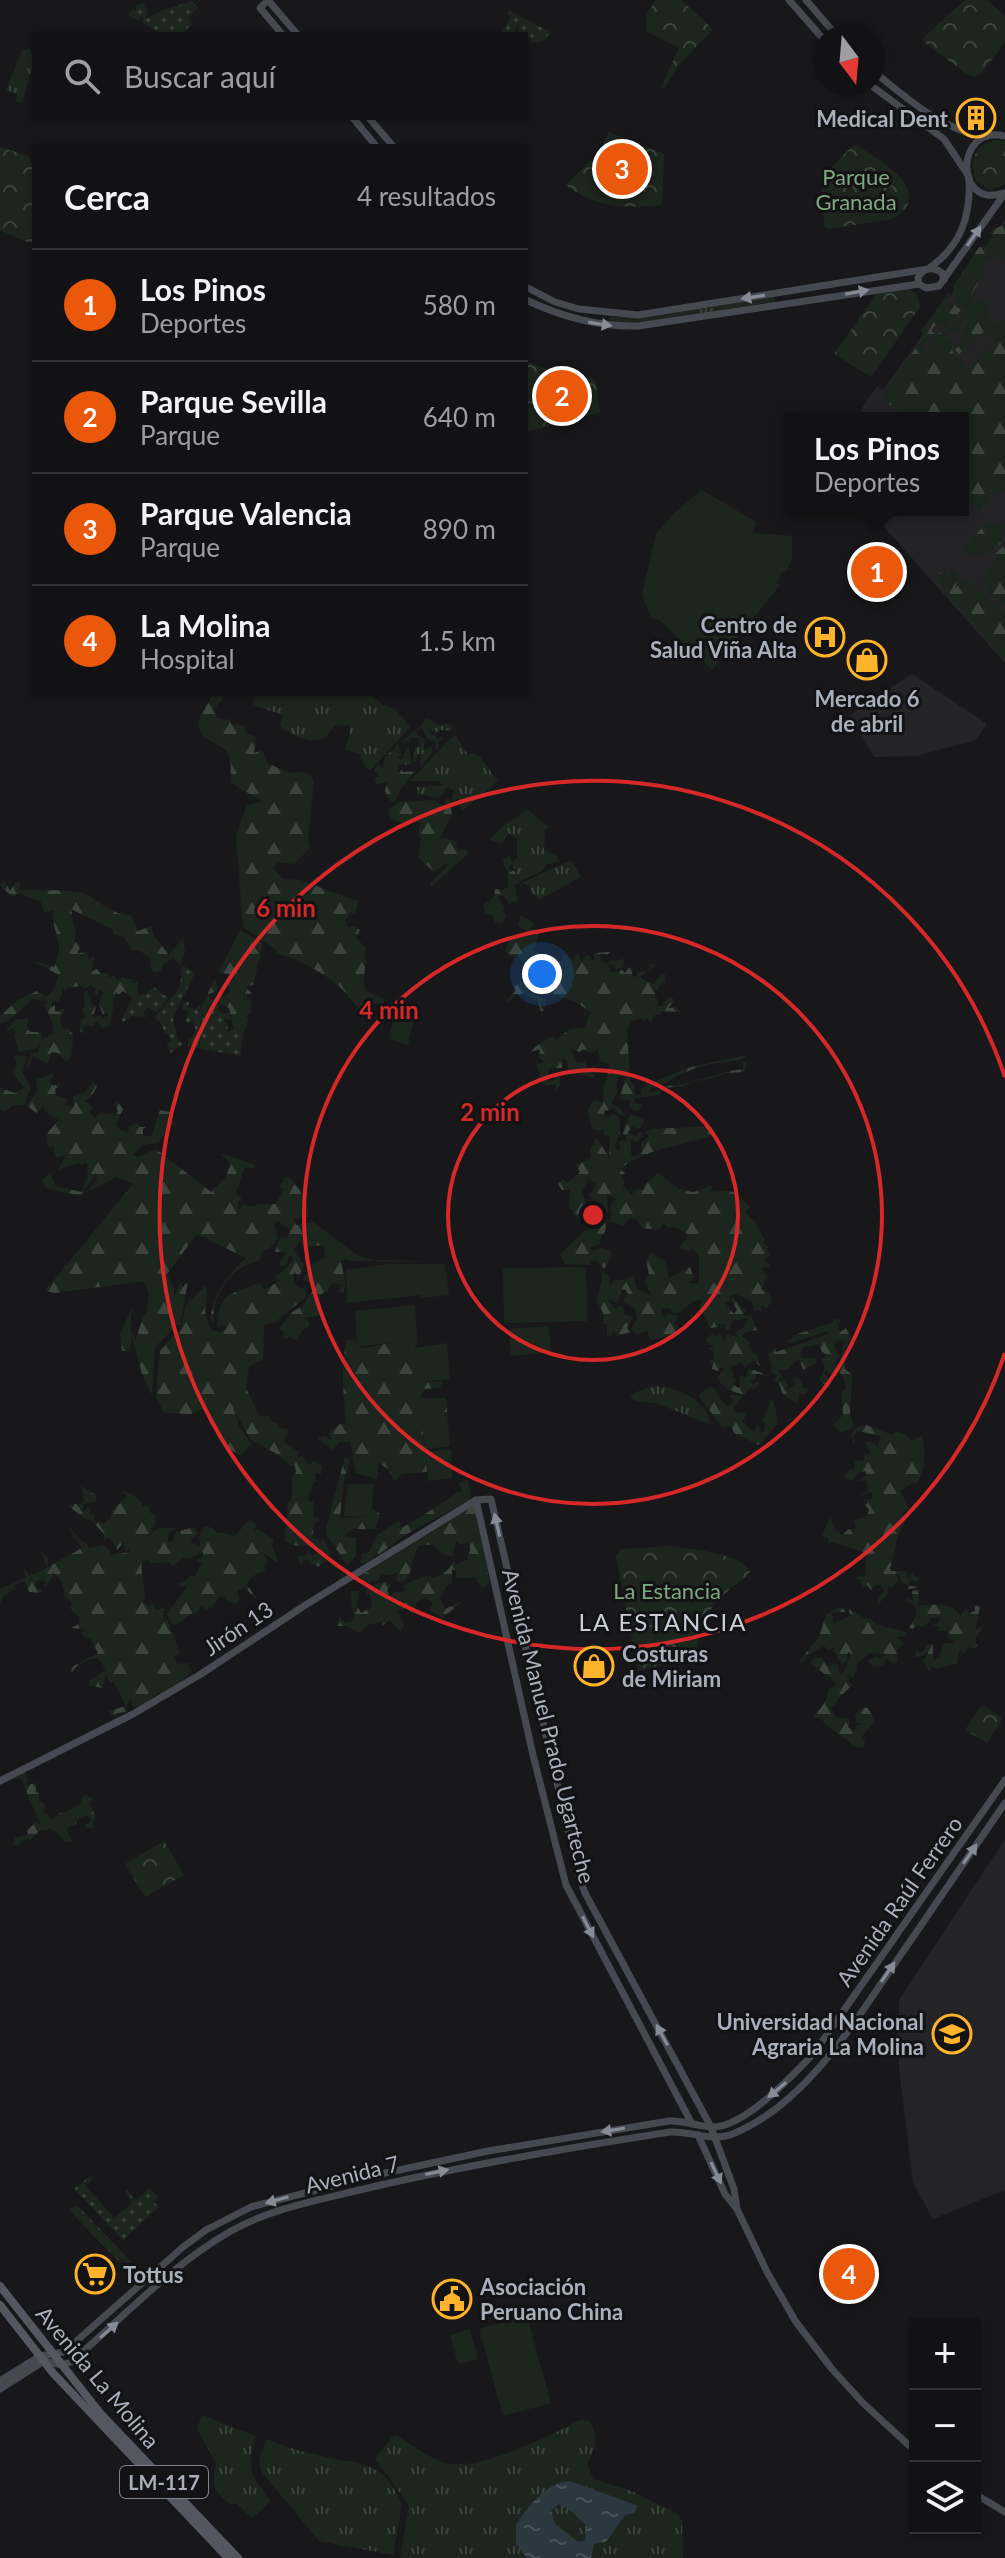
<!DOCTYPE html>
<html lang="es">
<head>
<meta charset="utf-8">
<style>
	:root { --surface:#121214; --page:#1b1b1d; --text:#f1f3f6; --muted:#9c9ea0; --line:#313234; --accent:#ea580c }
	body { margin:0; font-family:Lato,sans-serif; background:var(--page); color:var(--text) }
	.controls { position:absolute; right:24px; bottom:24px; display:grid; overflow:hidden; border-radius:0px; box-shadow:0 2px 6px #0004 }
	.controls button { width:72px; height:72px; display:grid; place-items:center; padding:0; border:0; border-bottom:2px solid var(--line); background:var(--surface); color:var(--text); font:40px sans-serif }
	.compass { position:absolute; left:813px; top:24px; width:72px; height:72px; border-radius:50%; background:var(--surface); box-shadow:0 2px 6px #0004; rotate:164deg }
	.you { position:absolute; left:542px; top:974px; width:28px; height:28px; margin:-20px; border:6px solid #fff; border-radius:50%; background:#1a73e8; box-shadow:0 0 0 12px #1a73e833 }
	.badge { display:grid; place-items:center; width:52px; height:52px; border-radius:50%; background:var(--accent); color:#fff; font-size:26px; font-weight:700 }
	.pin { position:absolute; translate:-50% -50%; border:4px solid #fff; box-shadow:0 2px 8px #0006 }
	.popup { position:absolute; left:785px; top:412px; width:184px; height:104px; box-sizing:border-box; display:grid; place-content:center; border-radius:0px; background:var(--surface); filter:drop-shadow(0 2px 6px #0005); font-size:26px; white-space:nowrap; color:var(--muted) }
	.popup b { font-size:30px; color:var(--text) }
	.popup::after { content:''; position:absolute; left:50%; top:100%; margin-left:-16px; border:16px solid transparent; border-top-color:var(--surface) }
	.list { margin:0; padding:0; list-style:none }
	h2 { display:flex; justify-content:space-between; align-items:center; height:104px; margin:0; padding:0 32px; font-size:34px }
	h2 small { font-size:26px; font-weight:400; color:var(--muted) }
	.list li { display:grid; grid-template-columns:52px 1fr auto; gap:24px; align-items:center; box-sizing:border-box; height:112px; padding:0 32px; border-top:2px solid var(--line) }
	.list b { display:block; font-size:30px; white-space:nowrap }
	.list p { margin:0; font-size:26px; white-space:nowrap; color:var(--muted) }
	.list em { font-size:26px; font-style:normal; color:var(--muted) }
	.icon { flex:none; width:44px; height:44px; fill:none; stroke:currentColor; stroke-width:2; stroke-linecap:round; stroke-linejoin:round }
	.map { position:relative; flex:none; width:1005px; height:2558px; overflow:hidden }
	.search { position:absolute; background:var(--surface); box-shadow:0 2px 6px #0004; left:32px; top:32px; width:496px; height:88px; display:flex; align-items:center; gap:20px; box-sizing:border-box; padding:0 28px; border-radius:0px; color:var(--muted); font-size:30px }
	.panel { position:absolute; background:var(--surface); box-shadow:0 2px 6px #0004; left:32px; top:144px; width:496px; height:552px; border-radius:0px }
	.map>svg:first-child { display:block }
</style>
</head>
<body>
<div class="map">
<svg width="1005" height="2558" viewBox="0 0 1005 2558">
	<defs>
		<pattern id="grass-tufts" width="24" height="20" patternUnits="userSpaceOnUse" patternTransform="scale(2)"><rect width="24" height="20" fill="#1d261e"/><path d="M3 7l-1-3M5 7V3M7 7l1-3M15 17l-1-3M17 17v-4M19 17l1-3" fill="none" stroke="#3b433d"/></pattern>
		<pattern id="forest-firs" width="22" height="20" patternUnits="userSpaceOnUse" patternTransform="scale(2)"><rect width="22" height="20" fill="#1d261e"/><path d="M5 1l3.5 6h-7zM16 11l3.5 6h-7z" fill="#3b433d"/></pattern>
		<pattern id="park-crowns" width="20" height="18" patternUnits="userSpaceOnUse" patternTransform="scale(2)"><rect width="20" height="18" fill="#1d261e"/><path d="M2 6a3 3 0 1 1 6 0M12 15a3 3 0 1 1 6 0" fill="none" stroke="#3b433d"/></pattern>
		<pattern id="garden-dots" width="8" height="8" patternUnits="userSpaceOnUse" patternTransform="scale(2)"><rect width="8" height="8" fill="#1d261e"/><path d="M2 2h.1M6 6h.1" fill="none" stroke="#3b433d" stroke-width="1.8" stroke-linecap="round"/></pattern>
		<pattern id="water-ripples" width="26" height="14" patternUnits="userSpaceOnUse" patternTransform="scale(2)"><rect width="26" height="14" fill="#2c3840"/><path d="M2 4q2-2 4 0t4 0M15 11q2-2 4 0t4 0" fill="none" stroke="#48525a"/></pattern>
	</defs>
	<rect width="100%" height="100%" fill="#18181a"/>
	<g fill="#242427">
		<polygon points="1005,220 1005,663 869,510 963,510 963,418 855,418 877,386 883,390"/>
		<polygon points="912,674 987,724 976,740 917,756 874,757 849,716"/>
		<polygon points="1005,1839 1005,2190 933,2219 913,2183 899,2069 899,2000"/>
	</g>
	<g fill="url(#grass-tufts)">
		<polygon points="29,48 34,61 22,103 16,101 17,94 6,90 22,50"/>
		<polygon points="774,296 775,302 650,322 609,323 610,317 650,317"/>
		<path d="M255 694H371L382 704 395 709 410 727 370 771 363 763 361 755 345 749 350 733 349 725 335 726C334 726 327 736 326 737 313 746 290 735 280 726L283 715 253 705Z"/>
		<polygon points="426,718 439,725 451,724 453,731 441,730 435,733 429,728 431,735 435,735 437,739 444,736 438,742 438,750 435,748 436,742 427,739 422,728 416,731 417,735 425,739 423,751 432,746 432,753 420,768 421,754 418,755 415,763 413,760 415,748 419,747 418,738 410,738 408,742 406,740 404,744 402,741 421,726"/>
		<polygon points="456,736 469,756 472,753 479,756 498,781 462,811 458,797 451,804 454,790 447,787 439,798 419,794 416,787 444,785 438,781 410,781 451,738"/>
		<polygon points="528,810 549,827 545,830 544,850 558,857 558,862 547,864 542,871 520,881 512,862 517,858 517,839 509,833 502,843 489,840 503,826"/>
		<polygon points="571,860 581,877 539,900 532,893 529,886 522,883"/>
		<path d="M652 1386C675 1386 708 1399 711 1425L656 1403 636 1401 630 1397 634 1393Z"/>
		<path d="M202 2415 256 2436C246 2468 250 2476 271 2501L252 2518 237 2504H231C212 2492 212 2483 216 2463L197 2429Z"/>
		<path d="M580 2420 590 2421C598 2435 596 2450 587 2463L593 2479 631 2491 678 2514 682 2521 683 2558H400L409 2505 375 2459 393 2436H397C413 2445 433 2462 452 2464 485 2468 550 2436 580 2420Z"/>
		<path d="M266 2439C284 2446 302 2452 321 2456 360 2465 384 2459 402 2505L393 2555 319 2541 261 2471 259 2461Z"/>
	</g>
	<g fill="url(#forest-firs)">
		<path d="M1005 224V259L998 254 991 261 988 256 984 261V274L971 295 973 303 976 300 985 301 992 322 964 354 962 351 959 354 955 350C964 343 960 329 969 320L968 311 959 306 956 301 958 296H954L953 287 979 247 989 246V238H994L990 233 992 230Z"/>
		<path d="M949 292 950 302 961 310 945 328 937 323 931 330 935 335H930L923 346 925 349 930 348 937 334 950 328 962 314 966 318 958 330 947 334 945 338 949 341 952 337 955 340 951 347 954 355 961 357 968 369 995 344 988 329 994 322 1005 320V489L999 495 989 494V501L979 510 970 501 971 496 963 487V418L900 417 901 410 885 402C883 386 915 351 925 336L921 331Z"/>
		<polygon points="987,523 1005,526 1002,543 987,554 966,554 962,549"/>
		<polygon points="1005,545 1005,607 990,594 981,578 997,557 996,553"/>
		<polygon points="954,569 959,574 955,588 966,579 1005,612 1005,660 936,580 939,573 946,574 947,580 950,575 949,571"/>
		<path d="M213 694 224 697 214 709 217 718 230 720 232 725 237 723 244 727 246 733 256 737 254 753 262 750 267 763 290 773C301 770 306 771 314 780L308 838 310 848 294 864 277 862 273 869 283 879 300 880 358 901 355 914 351 912 345 921 348 927 355 926 360 930 356 938 366 948 364 981 366 991 383 998 385 1007 368 1001 370 1013 366 1020C360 1012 354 1002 347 994 331 976 299 959 276 953L277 950 243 927 236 835 247 805 262 801 231 783C230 745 232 755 203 736L197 723Z"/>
		<polygon points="398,744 402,755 397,757 402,760 408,744 412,764 398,765 398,773 402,769 403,772 415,771 400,790 395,802 390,801 385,791 387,782 377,784 374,778 379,777 378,773 373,771 378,764 383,769 385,757"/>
		<path d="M445 799H450L452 815 440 838 456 841 457 850 466 849 469 853 431 887 430 883 448 865 446 863 434 872 418 857 421 838 418 832 421 823 417 821C409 825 399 822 390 819L389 810 398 802 435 800 444 807Z"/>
		<polygon points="510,855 512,864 508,867 511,872 514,870 520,883 515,885 517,901 509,904 504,895 497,897 505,907 502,912 506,915 504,921 501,923 495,922 492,915 485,914 483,905 494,897 495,889 503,890 508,886 508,872 502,860"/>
		<path d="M4 879 10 891 15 883 20 882 19 890C38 891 60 889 78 892 96 895 107 915 131 915L138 931 151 926 154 936 169 955 183 938 185 952 180 965 173 958 162 965 161 971 154 972 150 966 151 958 138 950 132 951 124 937 113 934 114 930 71 909 76 934 74 941 81 946 77 954 86 951 89 960 94 956 93 968 90 972 97 969 101 974 108 973V978L114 975 117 980 124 977 126 979H133V984L136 981 138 983V995L132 997 123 991 119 995 115 992 116 997 112 999 114 1004 109 1026 102 1028 99 1023 96 1022 93 1026 88 1025 83 1027 84 1034 80 1031 81 1020 85 1017 82 1010 85 1006 84 993 87 990 91 1003 96 1006 93 1018 101 1015V1019L105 1016 107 1018 109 1015 106 1012 103 1015 99 1004 103 992 99 990 97 995 94 993 96 989 90 984 86 989 81 986 67 988 65 991 61 985 62 995 58 1002 53 1000 51 1005 52 1007 55 1005V1011L59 1012 61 1008 64 1010 60 1019 63 1030 69 1028 73 1036 71 1058 65 1061 58 1053 51 1052 48 1064 33 1056 29 1067 25 1069 31 1054 38 1052 41 1042 36 1049 19 1051 14 1036 16 1031 13 1028 7 1031V1029L15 1020 28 1018 27 1029 31 1032H40L44 1042V1038L53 1034 54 1027 45 1005 48 1001 33 999 8 1021 0 1023V1016L18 1000 37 991 46 997 53 991 59 975 33 961 54 967C67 939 51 936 53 910L44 913 41 902 18 893 13 897 0 886Z"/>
		<polygon points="521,915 534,924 530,929 540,931 534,950 542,953 533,968 528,968 527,962 524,964 517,954 514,958 505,951 510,938 518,933 523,936 527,932 518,925"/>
		<polygon points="240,930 263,943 253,985 245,987 252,993 247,995 247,1000 250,997 251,1012 246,1016 249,1019 244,1032 234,1029 229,1008 221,1004 216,1010 213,1008 205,1012 200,1011 214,980 216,979 217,991 209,994 210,999 218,1001 217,995 223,997 231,992 228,987 230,974 218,973"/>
		<path d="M610 952 608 955 600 954 601 962 608 964 612 959 614 961 624 959 623 967 616 969 613 964 608 966 610 972H617L621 969 625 973 629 967 633 969 632 977 637 976 638 972 648 971 650 964 656 965 639 977 653 984 662 974 666 975 665 984 662 982 658 990H655V998H657L658 1006H663L662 1003 671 997 675 1001 668 1008 677 1007 680 1012 662 1011 660 1015H654L651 1023 647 1018 643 1021 641 1018 631 1022 627 1029 630 1081 635 1085 634 1094 636 1096 642 1094 641 1089 645 1086 687 1068 746 1055 745 1058C732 1063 719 1062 706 1065 689 1069 675 1078 658 1086L653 1085 649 1093 658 1091 663 1086C691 1086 715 1072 743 1069V1062H747L745 1072 727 1073 703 1081 698 1079 685 1086 664 1088 659 1095 635 1098V1103L643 1105 638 1111 629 1108 630 1100H621L620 1096 626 1076H619L616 1087 618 1091 611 1104 619 1107 625 1115H621L614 1109 604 1111 605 1118 614 1114 620 1119V1135L615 1145 617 1151 621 1149 619 1142 622 1140 626 1142V1136L623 1134 630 1114 644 1119 641 1128 636 1129 633 1126 627 1133 635 1136 641 1131 642 1134 638 1142 631 1139V1154L634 1157 642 1153 641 1143 649 1136 645 1132 653 1129 711 1126 715 1135C685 1144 645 1149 620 1169L625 1173 622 1177 625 1183 622 1188 625 1187 631 1195 639 1188 644 1190V1185L658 1173 679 1189 693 1192 712 1186 711 1191C717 1193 723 1190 730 1191 739 1193 743 1202 750 1207L745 1211C748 1217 752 1218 755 1222 759 1228 760 1234 765 1239L763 1242 769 1248 766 1249 770 1254 764 1260 771 1266 762 1268 767 1277 761 1289 770 1293 771 1303 766 1308 760 1305 762 1310 754 1311 752 1302 738 1295H731L730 1301 725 1303 734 1314 737 1310 731 1300 733 1297 743 1309 747 1308 743 1314 744 1316 751 1315 757 1330 745 1332 742 1336 749 1342 750 1350 757 1356 760 1366 754 1361 749 1363 745 1368 742 1362 730 1368 734 1374 732 1378H735L734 1385 739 1388 740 1376 746 1377 749 1368 764 1374 762 1377 760 1374H755L756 1378 750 1381 752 1384 759 1381V1385L753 1389 751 1387 744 1395C730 1390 726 1391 717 1378L724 1369 721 1367 718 1371 712 1369 713 1364 709 1363 710 1359 714 1360V1352L709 1348 715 1345H710L707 1341 705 1345 706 1339 712 1334 717 1337 720 1333 724 1342 727 1337 725 1334 738 1337 735 1333 745 1326 748 1318 731 1321 730 1329 725 1331V1325L720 1324 717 1327 710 1328 699 1306 702 1302 700 1299C688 1302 686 1311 674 1313L669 1308 661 1309 662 1318 668 1314 678 1316 674 1325 677 1324 679 1328 669 1340 666 1337 651 1340 647 1331 637 1335 631 1329 637 1319 635 1308 623 1301 626 1295 629 1296 625 1289 621 1290 618 1304 609 1299 606 1305 609 1301 617 1311V1307L621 1306 625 1312 623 1314 633 1317 627 1328 630 1332 617 1336 614 1330 611 1337 607 1336V1324L603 1323 604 1315 597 1301 603 1273 609 1276 610 1286 615 1280H626L633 1275 637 1289 652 1296 645 1283 649 1274 646 1261 650 1253H653L658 1259 665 1260 669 1278 690 1267 694 1278 689 1283 699 1284V1256L693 1249 688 1251 679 1248 689 1235 675 1227 667 1228V1225L663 1224 659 1230 642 1228 637 1220 630 1217 624 1226 609 1221 612 1213 610 1209 612 1201 617 1200 607 1194 608 1211 604 1215 607 1218 605 1232 602 1235 600 1244 590 1247 592 1250 601 1248 610 1250 612 1256 604 1269 598 1261 593 1260 589 1265 565 1264 560 1254 588 1228 586 1224 590 1213 587 1210 592 1198 589 1195 597 1184 589 1179 582 1192 587 1205 578 1219 569 1207 570 1190H562L557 1183 563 1180 567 1183 580 1172 576 1165 591 1158 590 1148 594 1145 596 1137 609 1157 610 1136 603 1135 604 1129 599 1131 592 1129 588 1109 592 1102 598 1100 601 1104 604 1100 603 1091 610 1064 600 1061 598 1050 591 1053 584 1049 579 1052 570 1048 577 1063 585 1061 589 1073 593 1065 596 1067 597 1073H593L595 1077 593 1078 569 1072 566 1059H563L562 1068H549L547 1078 550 1080 554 1081 555 1077 560 1076V1085L555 1092 556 1085H546L542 1082 537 1065 544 1062 539 1057 540 1049 531 1052 532 1049 553 1036 556 1040 570 1029 586 1027 589 1015 593 1014 576 1002 549 993 545 988 544 994 540 996 537 990 527 988 526 990 546 1000 545 1009 541 1012 538 1002 523 994 514 996 509 1002 507 1000 516 990 514 986 520 984 525 977 524 971 532 975 536 971 538 981 543 974 542 969 536 967 541 959 553 969 546 960 554 957 561 962 563 954 572 960 579 953V958L582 961 587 955 591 957V961L594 960V953Z"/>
		<polygon points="14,1055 27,1056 22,1072 31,1088 24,1105 13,1105 5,1112 0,1109 0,1088 15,1093 24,1088 12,1072 17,1065"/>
		<path d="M51 1074 54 1075 49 1082 54 1086 59 1083 60 1086 55 1089 56 1095 68 1100 66 1106 74 1107 73 1097 85 1092 94 1082 97 1086 92 1096 85 1101 93 1107 89 1112 95 1118 101 1112 107 1114 113 1112V1118L118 1112 115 1104 117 1101 123 1109 116 1125 122 1131 128 1132 129 1126 137 1123 140 1127H146L143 1129V1136H152L160 1110 174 1113 168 1122H174C170 1129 163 1133 159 1143L142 1145 133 1155 137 1157 156 1149 211 1192 225 1178 231 1164 220 1153 255 1165 254 1168H244L236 1193 242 1200 239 1201 237 1208 241 1209 242 1205 255 1207 256 1204H276L284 1188 279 1187 285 1177H289C300 1190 308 1199 309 1217L294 1219 296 1225 313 1222 358 1256 375 1260 445 1262 350 1261 346 1259 341 1262 345 1281 344 1293 339 1292 341 1284 333 1283 328 1290 320 1295 319 1308 323 1315 304 1318 309 1322V1327L302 1330 297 1340 290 1337 284 1339V1332L279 1329 292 1312 303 1306 315 1285 303 1279 314 1263 325 1258 324 1245 307 1247 300 1240 294 1250 304 1265 299 1278 294 1271V1284L301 1289 306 1287V1297L274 1323 264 1325 263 1360 249 1366 246 1388 260 1417 268 1415 272 1422 278 1423 279 1428 288 1429 284 1442 299 1452 297 1459 302 1456 310 1465 313 1461 322 1466 321 1474 316 1473 315 1480H318L313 1484 308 1498 310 1502 314 1501 313 1518 319 1516V1522H315L312 1538 318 1539 321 1542 322 1538 332 1554 326 1556V1561L318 1567 315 1564 311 1565 306 1559 301 1565 297 1557 305 1555 309 1550 312 1556 317 1554 314 1547 291 1545 285 1540 288 1503 292 1498V1479L296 1472 295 1466H291L275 1453 250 1439 233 1407 239 1426 251 1444 241 1456C210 1438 221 1436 204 1409L191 1414 164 1413 156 1396 160 1351 181 1328 186 1305 206 1285C209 1305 199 1311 213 1331L222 1332 226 1328 224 1325 218 1327C217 1293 231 1294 259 1283L264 1290 281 1280 274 1279 292 1262 293 1257 289 1256 286 1266H280V1261L286 1252H275L280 1238 288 1237 290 1229 277 1221 274 1225 278 1238 268 1250H263L259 1261C240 1263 224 1281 217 1298 214 1306 214 1316 213 1324L210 1319C214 1291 227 1277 246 1258L197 1234 167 1274 174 1289V1298L181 1282 183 1287 188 1281 180 1325H177L155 1347 152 1395 142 1374 132 1336 130 1351H122L120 1335 132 1307 130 1330 136 1340 143 1315 146 1314 149 1293 144 1281 55 1293 45 1291 133 1184 114 1176 113 1179 85 1193 97 1180 96 1173 81 1196 45 1188 43 1180 50 1173 56 1186 81 1192 88 1175 87 1163 81 1165 78 1163 58 1170 67 1154 56 1158 53 1145 49 1148C43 1133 49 1131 59 1120L45 1111 44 1104 37 1113 27 1106 37 1090 36 1080Z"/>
		<polygon points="835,1319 842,1320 838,1323 840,1332 846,1328 852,1340 848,1342 844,1368 852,1375 850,1414 854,1425 850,1430 840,1432 833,1425 843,1415 842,1392 846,1389 843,1376 838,1371 844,1341 837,1340 834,1347 839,1356 836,1361 837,1375 833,1378 826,1370 824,1373 831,1382 829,1388 820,1381 825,1367 821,1359 825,1357 826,1354 822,1352 819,1344 803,1347 799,1354 802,1358 815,1358 816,1363 803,1370 799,1359 787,1370 778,1370 781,1376 779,1380 785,1380 788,1385 786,1391 795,1384 794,1380 797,1377 802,1382 802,1387 808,1390 805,1394 799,1393 798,1404 783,1395 779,1383 774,1380 777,1375 770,1371 772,1369 768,1354 775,1347 776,1352 828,1334 828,1331 790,1343 787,1341 797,1334 832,1323"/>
		<path d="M347 1339 356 1341 357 1347 363 1348 413 1339 418 1341 415 1348 420 1382H442L440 1388 424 1389 419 1398H446L447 1412 422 1416 427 1472 402 1474 394 1481 388 1469 378 1463 377 1479 356 1473 350 1442 341 1441 333 1450 317 1438 324 1436 332 1440 329 1433 340 1424 346 1425C344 1396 340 1367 347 1339Z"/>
		<polygon points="710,1387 715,1389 718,1396 728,1407 733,1402 730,1395 743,1396 734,1407 735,1412 746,1413 744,1420 741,1420 752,1431 755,1430 758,1425 760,1431 764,1432 765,1422 762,1423 771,1400 774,1402 778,1423 759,1445 734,1433 731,1426 722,1427 701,1399 699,1394"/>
		<path d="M867 1425 892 1435 896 1432 906 1434 911 1441 922 1436C926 1450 926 1472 916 1484L912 1483 900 1491 909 1508 902 1514 904 1523C894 1537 897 1552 890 1568L891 1571H907V1579L915 1571 913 1576 920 1579 916 1582 910 1580 909 1586H918V1588L908 1589 907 1584H903L899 1575 895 1573 898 1580 892 1587 885 1586 888 1588 887 1595 878 1604 877 1601 884 1591 881 1585H876L871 1590 867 1585 863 1588 860 1580 855 1578 863 1575 864 1578C868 1571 865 1561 867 1553L831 1542 828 1544 829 1538 822 1536 830 1517 837 1532 842 1535 849 1529 853 1530 856 1527 854 1520 867 1516 869 1509 864 1505 867 1503 866 1499 869 1500 873 1497 871 1492 853 1498 868 1491 866 1480 856 1482 867 1475 865 1471 860 1472 851 1481 844 1477 848 1470 855 1468V1461L864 1460V1455L870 1453 866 1443 870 1441 878 1447 880 1436 859 1431 854 1435 855 1444 853 1443 852 1434 856 1428Z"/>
		<polygon points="345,1457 350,1461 344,1479 340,1518 371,1517 372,1509 380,1514 375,1529 352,1529 344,1536 356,1538 356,1556 347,1565 326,1534 326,1528"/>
		<path d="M468 1479 471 1499 405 1535 378 1555 377 1553 369 1562 360 1563 362 1554 369 1552 377 1535 399 1521 401 1528C424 1516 441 1503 462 1490L459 1483Z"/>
		<path d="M81 1486 96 1495V1502L84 1504 82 1513 89 1507 91 1516 94 1512V1521L104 1524 111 1517V1512L126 1497V1494H123L125 1491 138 1498 143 1506H148L150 1513 155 1514V1523L151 1533 159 1528H175L169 1533 167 1543 171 1542 177 1531 181 1536 180 1531 194 1527 198 1533 190 1542 200 1546 199 1537 205 1526 212 1528 216 1532 235 1536 249 1520 256 1524 254 1531 257 1529 274 1540 272 1545 278 1563 262 1552 267 1560 264 1572C256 1572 250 1578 247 1584L256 1598H254L245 1587 237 1591 239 1600 236 1604 228 1601 225 1596 218 1597 212 1608 209 1607 206 1610 202 1605 197 1612 190 1614 177 1625 172 1624 167 1614 189 1584 182 1587 176 1583 186 1581 190 1575 194 1577 202 1564 197 1560 203 1556V1552L189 1558H183L173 1566 169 1562 150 1563 149 1559 142 1561C140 1577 147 1590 144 1602L149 1607 153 1603 155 1609 158 1610 161 1607 167 1610 163 1611 164 1619 167 1620C170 1630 179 1645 179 1655H174L177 1664 189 1663 188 1669H193L176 1687 162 1695 158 1692 144 1706 132 1707V1700L128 1701 126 1712 117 1713 116 1718 115 1714 112 1716 109 1711 126 1706 114 1682 110 1683 106 1675 102 1688 88 1685 91 1680 106 1670 98 1658C89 1658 77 1664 72 1672L70 1668 98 1653 90 1638 86 1639 82 1634 84 1629 71 1628 79 1624 80 1618 70 1608 72 1603 65 1597C63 1585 63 1579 52 1573L53 1576 45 1587 43 1586 46 1583 43 1580 37 1581 35 1587 43 1591 41 1593 29 1592 25 1581 14 1585 15 1589 2 1597 0 1605V1589L28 1577H25L24 1567 29 1576 47 1568 42 1552 48 1558V1567L82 1548 65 1523 82 1542H86L88 1548 105 1545 112 1555 129 1552 130 1549 125 1551 124 1542 117 1550 115 1543 109 1538 104 1540V1534L91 1520H87L67 1505 77 1504 78 1507 84 1501Z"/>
		<path d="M474 1505 490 1582 483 1589 475 1577 457 1578 456 1571 452 1569V1582L445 1588 440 1598 445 1609 463 1601 442 1618 430 1610 433 1603 426 1597 417 1602 413 1614 406 1607 397 1611 404 1624 401 1632 390 1620 383 1625 381 1622 368 1625 359 1633 346 1626H337L339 1618 346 1623 354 1620 350 1591H359L357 1605 361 1613 372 1607 370 1594 365 1595 368 1586 386 1582 391 1586 387 1590 390 1596 396 1591 400 1593 406 1590 403 1585 428 1575 433 1578C443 1574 451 1570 454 1559L456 1565 467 1560 470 1550 469 1542 461 1545 456 1541 452 1556 442 1554 433 1545H420C410 1558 415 1572 402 1583L396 1580 398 1571 392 1575 381 1574 378 1580 366 1583 360 1576Z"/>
		<path d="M919 1590 918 1606C934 1604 952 1602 960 1616L967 1607 968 1613 975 1611 974 1605 980 1607 975 1630 984 1626 975 1639 977 1646 973 1649 969 1647 963 1654 960 1649 957 1663 937 1669 932 1667 929 1671 923 1661 928 1654 927 1651 923 1656 915 1657 916 1651 923 1652 926 1645 933 1644V1660L940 1657 943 1644 956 1642 947 1637 949 1623 946 1631H938L939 1626H932L939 1622 940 1617 930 1618V1622L921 1627 918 1625 912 1629 909 1627C919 1614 920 1607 907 1601V1597L913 1601 912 1591Z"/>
		<path d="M841 1607 846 1612H832L833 1624 850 1616 849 1609 864 1618 871 1619C879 1629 895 1627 906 1633L905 1636 895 1637 904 1643 897 1650 898 1662 894 1664 886 1658 883 1665 873 1667 868 1660 877 1656 880 1659 887 1654 870 1653 856 1664 857 1671 853 1677 844 1674 850 1678 848 1680 852 1685 838 1699 833 1707H830L837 1718H848L850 1723 848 1727 855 1731 856 1726 864 1724 857 1722 855 1715 863 1707 868 1708 875 1721 862 1736 865 1741 863 1748 854 1746C844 1735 828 1730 820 1717L818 1719 813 1716C823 1706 826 1703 829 1689L833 1688 836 1684C829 1675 819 1671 810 1663L814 1658H822L829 1667 834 1663 838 1665 839 1674 844 1672 851 1654 848 1652 846 1662 841 1664 834 1651 835 1646 829 1650 824 1646 808 1655 802 1664 799 1661 819 1637 826 1614Z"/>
		<path d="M25 1772 29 1783 26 1781 27 1785 36 1783V1793L39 1791V1799L45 1805 43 1812 49 1815 51 1821 61 1812 65 1813 80 1804 84 1794 93 1799 89 1802 95 1816 92 1828H86L85 1824H89L91 1818 86 1815 78 1819 76 1824 68 1827 67 1831 72 1841 65 1842 58 1833 49 1828 47 1831 40 1830 30 1841 28 1838 18 1845H13L15 1838 28 1835 27 1831 36 1821 40 1825 41 1824C37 1815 23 1787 23 1780L12 1778Z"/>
	</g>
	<g fill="url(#park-crowns)">
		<polygon points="656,0 681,0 713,29 678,66 664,89 661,87 679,48 646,31 646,14"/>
		<polygon points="965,0 987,0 1005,16 1005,42 984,70 975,77 965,73 923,41 924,37"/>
		<path d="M609 132 664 154 662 205C625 209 597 208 566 185L599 152Z"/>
		<path d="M995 140 1005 141V184L990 190 976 181C969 162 974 144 995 140Z"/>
		<path d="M855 144C877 159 939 191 893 219L828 229 825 227C819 178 819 178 855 144Z"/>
		<polygon points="0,147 28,156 34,167 34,245 0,230"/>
		<polygon points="906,288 916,293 920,307 871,377 834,354 878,292"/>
		<polygon points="526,362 555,372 595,379 600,412 526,432"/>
		<path d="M671 1546C690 1549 742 1553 750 1572 745 1579 737 1583 730 1589 705 1611 701 1623 696 1656L638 1671 616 1555 622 1549Z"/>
		<polygon points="982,1704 1003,1718 987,1743 965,1730"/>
		<polygon points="164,1841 184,1875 145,1897 125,1864"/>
	</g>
	<g fill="url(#garden-dots)">
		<polygon points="192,1 198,8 189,17 191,25 183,33 181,31 177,34 162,34 141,22 144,20 142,16 139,17 139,21 128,15 133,8 136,12 136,5 143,3 147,11 146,19 161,11"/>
		<polygon points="510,11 550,32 545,40 532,43 531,39 526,39 526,34 517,34 520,22 513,34 500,34 511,18 508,15"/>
		<path d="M182 965 195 973 173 1018 178 1041H181L182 1045 170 1053 167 1043 171 1041 168 1033H165L160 1022 155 1017C171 994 182 998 182 965Z"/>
		<polygon points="154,987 168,998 157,1012 147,1007 143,1013 147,1017 131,1016 122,1023 122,1019 133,997 146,993"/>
		<polygon points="183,1002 190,1002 187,1007 195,1009 202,1003 198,1012 206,1012 213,1008 224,1014 230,1013 230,1019 223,1020 228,1024 227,1032 240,1027 243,1034 240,1056 188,1046 188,1040 192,1038 196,1030 193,1022 187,1023 185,1021 189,1012 182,1009"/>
		<polygon points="90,2176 93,2179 86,2186 114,2218 132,2203 125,2191 127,2189 135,2201 150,2188 158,2197 153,2201 159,2207 123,2240 74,2189"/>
		<polygon points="74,2206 78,2206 137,2268 134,2270 124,2261 120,2263 69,2210"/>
	</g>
	<g fill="#1d261e">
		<polygon points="702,490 756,522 752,533 792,536 792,558 787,571 782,572 777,582 780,585 712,670 659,620 652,619 642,595 656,534 674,513"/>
		<polygon points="396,1006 416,1010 408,1045 389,1039"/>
		<polygon points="388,1264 445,1264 449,1295 421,1298 420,1295 347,1303 346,1270"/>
		<polygon points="586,1267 587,1321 504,1323 503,1268"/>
		<polygon points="415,1305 417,1339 357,1347 355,1311"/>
		<polygon points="549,1326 551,1352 511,1356 509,1329"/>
		<polygon points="447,1343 450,1379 420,1382 415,1348"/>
		<polygon points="447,1412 450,1446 425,1449 422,1416"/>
		<polygon points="451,1449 452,1478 428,1481 426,1452"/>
		<polygon points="348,1484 374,1484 371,1517 344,1516"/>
		<polygon points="527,2316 551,2403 503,2416 479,2329"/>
		<polygon points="470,2329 478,2359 458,2364 450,2335"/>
	</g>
	<path fill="url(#water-ripples)" fill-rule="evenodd" d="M570 2481 638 2506 634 2513 625 2515 606 2542 594 2544 591 2558H527L516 2544V2525C527 2507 547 2482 570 2481ZM558 2504 570 2510 587 2526 585 2541 578 2542 555 2524 551 2511Z"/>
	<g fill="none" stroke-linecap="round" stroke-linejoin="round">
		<g stroke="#464950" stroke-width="7">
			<polyline points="789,0 825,41"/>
			<polyline points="806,0 837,36"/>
			<polyline points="282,34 260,8 268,0 297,34"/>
			<path d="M873 71C907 98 943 132 987 136"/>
			<polyline points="869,84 944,139 968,175"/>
			<polyline points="353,118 376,146"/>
			<polyline points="369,118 393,146"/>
			<path d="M1003 193C955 210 954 124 1005 136"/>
			<path d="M944 280 942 273C933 266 923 268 918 278L919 284 926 288 939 286 1005 193"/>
			<path d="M526 287 555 302 579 309 638 315 928 269C961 246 971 217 969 178"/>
			<path d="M526 300C562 317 598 327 638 326L919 284"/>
			<polyline points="476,1500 533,1755 566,1885 692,2124"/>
			<polyline points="0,1781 133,1714 201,1674 307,1604 476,1500 491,1499 578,1873 585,1893 711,2127 734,2189 737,2209"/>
			<polyline points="698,2135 725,2194 737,2209 767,2272 796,2322 832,2369 863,2403 915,2451"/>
			<path d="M0 2381 40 2356 64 2352 183 2247 206 2230 251 2207 371 2176 488 2151 669 2121C684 2120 698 2127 713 2127 745 2127 793 2075 814 2053L1005 1780"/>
			<path d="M0 2389 44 2361 62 2365 71 2362C123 2318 171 2265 231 2231 272 2208 319 2200 364 2189 466 2165 567 2148 670 2132 694 2131 712 2143 735 2133 809 2102 858 2016 902 1953 936 1903 971 1853 1005 1803"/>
			<polyline points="975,2494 1005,2512"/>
		</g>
		<g stroke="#54575f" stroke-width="8">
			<polyline points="0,2286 100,2413 238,2558"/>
			<polyline points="0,2305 53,2373 228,2558"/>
		</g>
	</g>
	<defs><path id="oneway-solid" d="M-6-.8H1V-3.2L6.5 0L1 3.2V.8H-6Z" transform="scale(2)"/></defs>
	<g fill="#868b96">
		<use href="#oneway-solid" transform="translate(974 236) rotate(-55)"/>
		<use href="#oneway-solid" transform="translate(857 292) rotate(-10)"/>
		<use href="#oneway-solid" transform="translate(753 297) rotate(171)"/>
		<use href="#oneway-solid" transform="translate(600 324) rotate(9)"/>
		<use href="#oneway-solid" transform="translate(497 1525) rotate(-103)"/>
		<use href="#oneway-solid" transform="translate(970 1854) rotate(-55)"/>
		<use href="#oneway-solid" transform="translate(588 1927) rotate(63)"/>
		<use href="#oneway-solid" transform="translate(888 1972) rotate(-55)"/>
		<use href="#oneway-solid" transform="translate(662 2035) rotate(-118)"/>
		<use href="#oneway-solid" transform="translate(777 2090) rotate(140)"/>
		<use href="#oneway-solid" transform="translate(613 2130) rotate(171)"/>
		<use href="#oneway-solid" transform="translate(437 2172) rotate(-12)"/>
		<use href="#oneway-solid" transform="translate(716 2173) rotate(65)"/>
		<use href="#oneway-solid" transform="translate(277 2200) rotate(164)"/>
		<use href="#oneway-solid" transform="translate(109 2330) rotate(-41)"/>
	</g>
	<g fill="none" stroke="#d62828" stroke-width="4">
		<circle cx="593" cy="1215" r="145"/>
		<circle cx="593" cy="1215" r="289"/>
		<path d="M1005 1353A434 434 0 1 1 1005 1077"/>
	</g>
	<defs>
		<g id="building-ring" transform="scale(2)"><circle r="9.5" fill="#131315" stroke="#ffb32b" stroke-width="1.5"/><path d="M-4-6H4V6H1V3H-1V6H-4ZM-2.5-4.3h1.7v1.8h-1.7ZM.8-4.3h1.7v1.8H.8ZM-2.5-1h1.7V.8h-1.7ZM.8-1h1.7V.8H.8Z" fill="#ffb32b"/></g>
		<g id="hospital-ring" transform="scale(2)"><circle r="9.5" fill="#131315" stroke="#ffb32b" stroke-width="1.5"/><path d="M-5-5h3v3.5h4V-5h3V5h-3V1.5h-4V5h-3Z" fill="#ffb32b"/></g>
		<g id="shop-ring" transform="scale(2)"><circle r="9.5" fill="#131315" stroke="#ffb32b" stroke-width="1.5"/><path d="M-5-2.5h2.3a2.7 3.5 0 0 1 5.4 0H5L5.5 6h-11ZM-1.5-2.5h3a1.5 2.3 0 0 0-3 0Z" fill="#ffb32b"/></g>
		<g id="university-ring" transform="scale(2)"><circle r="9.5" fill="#131315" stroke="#ffb32b" stroke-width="1.5"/><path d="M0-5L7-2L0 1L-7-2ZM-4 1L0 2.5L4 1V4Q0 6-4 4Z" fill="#ffb32b"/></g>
		<g id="supermarket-ring" transform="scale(2)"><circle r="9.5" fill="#131315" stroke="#ffb32b" stroke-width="1.5"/><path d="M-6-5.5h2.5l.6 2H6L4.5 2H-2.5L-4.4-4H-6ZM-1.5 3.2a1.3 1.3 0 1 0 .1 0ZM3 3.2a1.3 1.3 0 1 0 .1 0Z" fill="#ffb32b"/></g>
		<g id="civic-ring" transform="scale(2)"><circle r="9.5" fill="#131315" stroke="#ffb32b" stroke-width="1.5"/><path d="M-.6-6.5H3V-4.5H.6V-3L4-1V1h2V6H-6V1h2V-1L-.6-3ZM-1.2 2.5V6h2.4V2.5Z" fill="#ffb32b"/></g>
	</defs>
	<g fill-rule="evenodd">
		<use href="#building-ring" x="976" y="118"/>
		<use href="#hospital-ring" x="825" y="637"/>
		<use href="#shop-ring" x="867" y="660"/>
		<use href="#shop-ring" x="594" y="1666"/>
		<use href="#university-ring" x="952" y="2034"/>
		<use href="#supermarket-ring" x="95" y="2274"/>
		<use href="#civic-ring" x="452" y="2299"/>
	</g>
	<g text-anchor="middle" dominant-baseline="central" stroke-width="6" stroke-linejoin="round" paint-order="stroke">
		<rect fill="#131315" stroke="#7c8089" stroke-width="2" x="120" y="2466" width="88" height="32" rx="6"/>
		<g font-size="20" font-weight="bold" fill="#a9afbb">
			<text x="164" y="2482">LM-117</text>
		</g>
		<g font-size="22" font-weight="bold" fill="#a9afbb" stroke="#131315" text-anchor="end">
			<text x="948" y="118">Medical Dent</text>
			<text x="797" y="624">Centro de<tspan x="797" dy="25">Salud Viña Alta</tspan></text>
			<text x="867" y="698" text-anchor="middle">Mercado 6<tspan x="867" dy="25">de abril</tspan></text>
			<text x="622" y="1653" text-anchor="start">Costuras<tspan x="622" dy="25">de Miriam</tspan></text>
			<text x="924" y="2021">Universidad Nacional<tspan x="924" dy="25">Agraria La Molina</tspan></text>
			<text x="123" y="2274" text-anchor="start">Tottus</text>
			<text x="480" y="2286" text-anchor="start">Asociación<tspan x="480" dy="25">Peruano China</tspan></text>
		</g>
		<g font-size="22" fill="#7ea880" stroke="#131315">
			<text x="856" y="176">Parque<tspan x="856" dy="25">Granada</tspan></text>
			<text x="667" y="1590">La Estancia</text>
		</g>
		<g font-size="22" fill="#a9afbb" stroke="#131315">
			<text transform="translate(238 1628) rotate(-34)">Jirón 13</text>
			<text transform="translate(549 1726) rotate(76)">Avenida Manuel Prado Ugarteche</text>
			<text transform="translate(899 1901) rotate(-55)">Avenida Raúl Ferrero</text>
			<text transform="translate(352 2174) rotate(-14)">Avenida 7</text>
			<text transform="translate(98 2377) rotate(50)">Avenida La Molina</text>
		</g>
		<g font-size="24" letter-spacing="2" fill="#caced7" stroke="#131315">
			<text x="663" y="1621">LA ESTANCIA</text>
		</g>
	</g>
	<circle cx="593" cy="1215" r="12" fill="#d62828" stroke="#131315" stroke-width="4"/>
	<g font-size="24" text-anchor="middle" font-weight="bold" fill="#d62828" stroke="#131315" stroke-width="6" stroke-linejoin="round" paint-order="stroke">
		<text x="286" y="917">6 min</text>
		<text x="389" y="1019">4 min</text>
		<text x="490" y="1121">2 min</text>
	</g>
</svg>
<div class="controls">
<button>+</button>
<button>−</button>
<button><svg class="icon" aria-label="layers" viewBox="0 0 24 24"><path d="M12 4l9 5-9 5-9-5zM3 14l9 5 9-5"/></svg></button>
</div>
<svg class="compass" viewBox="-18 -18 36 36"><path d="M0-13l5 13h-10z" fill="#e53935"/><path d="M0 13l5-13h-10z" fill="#9c9ea0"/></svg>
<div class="you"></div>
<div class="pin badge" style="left:877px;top:572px">1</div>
<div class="popup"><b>Los Pinos</b>Deportes</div>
<div class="pin badge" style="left:562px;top:396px">2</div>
<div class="pin badge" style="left:622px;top:169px">3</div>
<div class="pin badge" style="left:849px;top:2274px">4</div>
<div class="search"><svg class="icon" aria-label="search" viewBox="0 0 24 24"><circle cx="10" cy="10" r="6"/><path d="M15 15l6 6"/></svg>Buscar aquí</div>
<section class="panel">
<h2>Cerca<small>4 resultados</small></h2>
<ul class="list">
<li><span class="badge">1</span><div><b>Los Pinos</b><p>Deportes</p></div><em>580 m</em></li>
<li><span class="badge">2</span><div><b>Parque Sevilla</b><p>Parque</p></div><em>640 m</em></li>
<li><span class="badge">3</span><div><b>Parque Valencia</b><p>Parque</p></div><em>890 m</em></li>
<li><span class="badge">4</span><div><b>La Molina</b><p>Hospital</p></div><em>1.5 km</em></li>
</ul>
</section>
</div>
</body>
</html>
